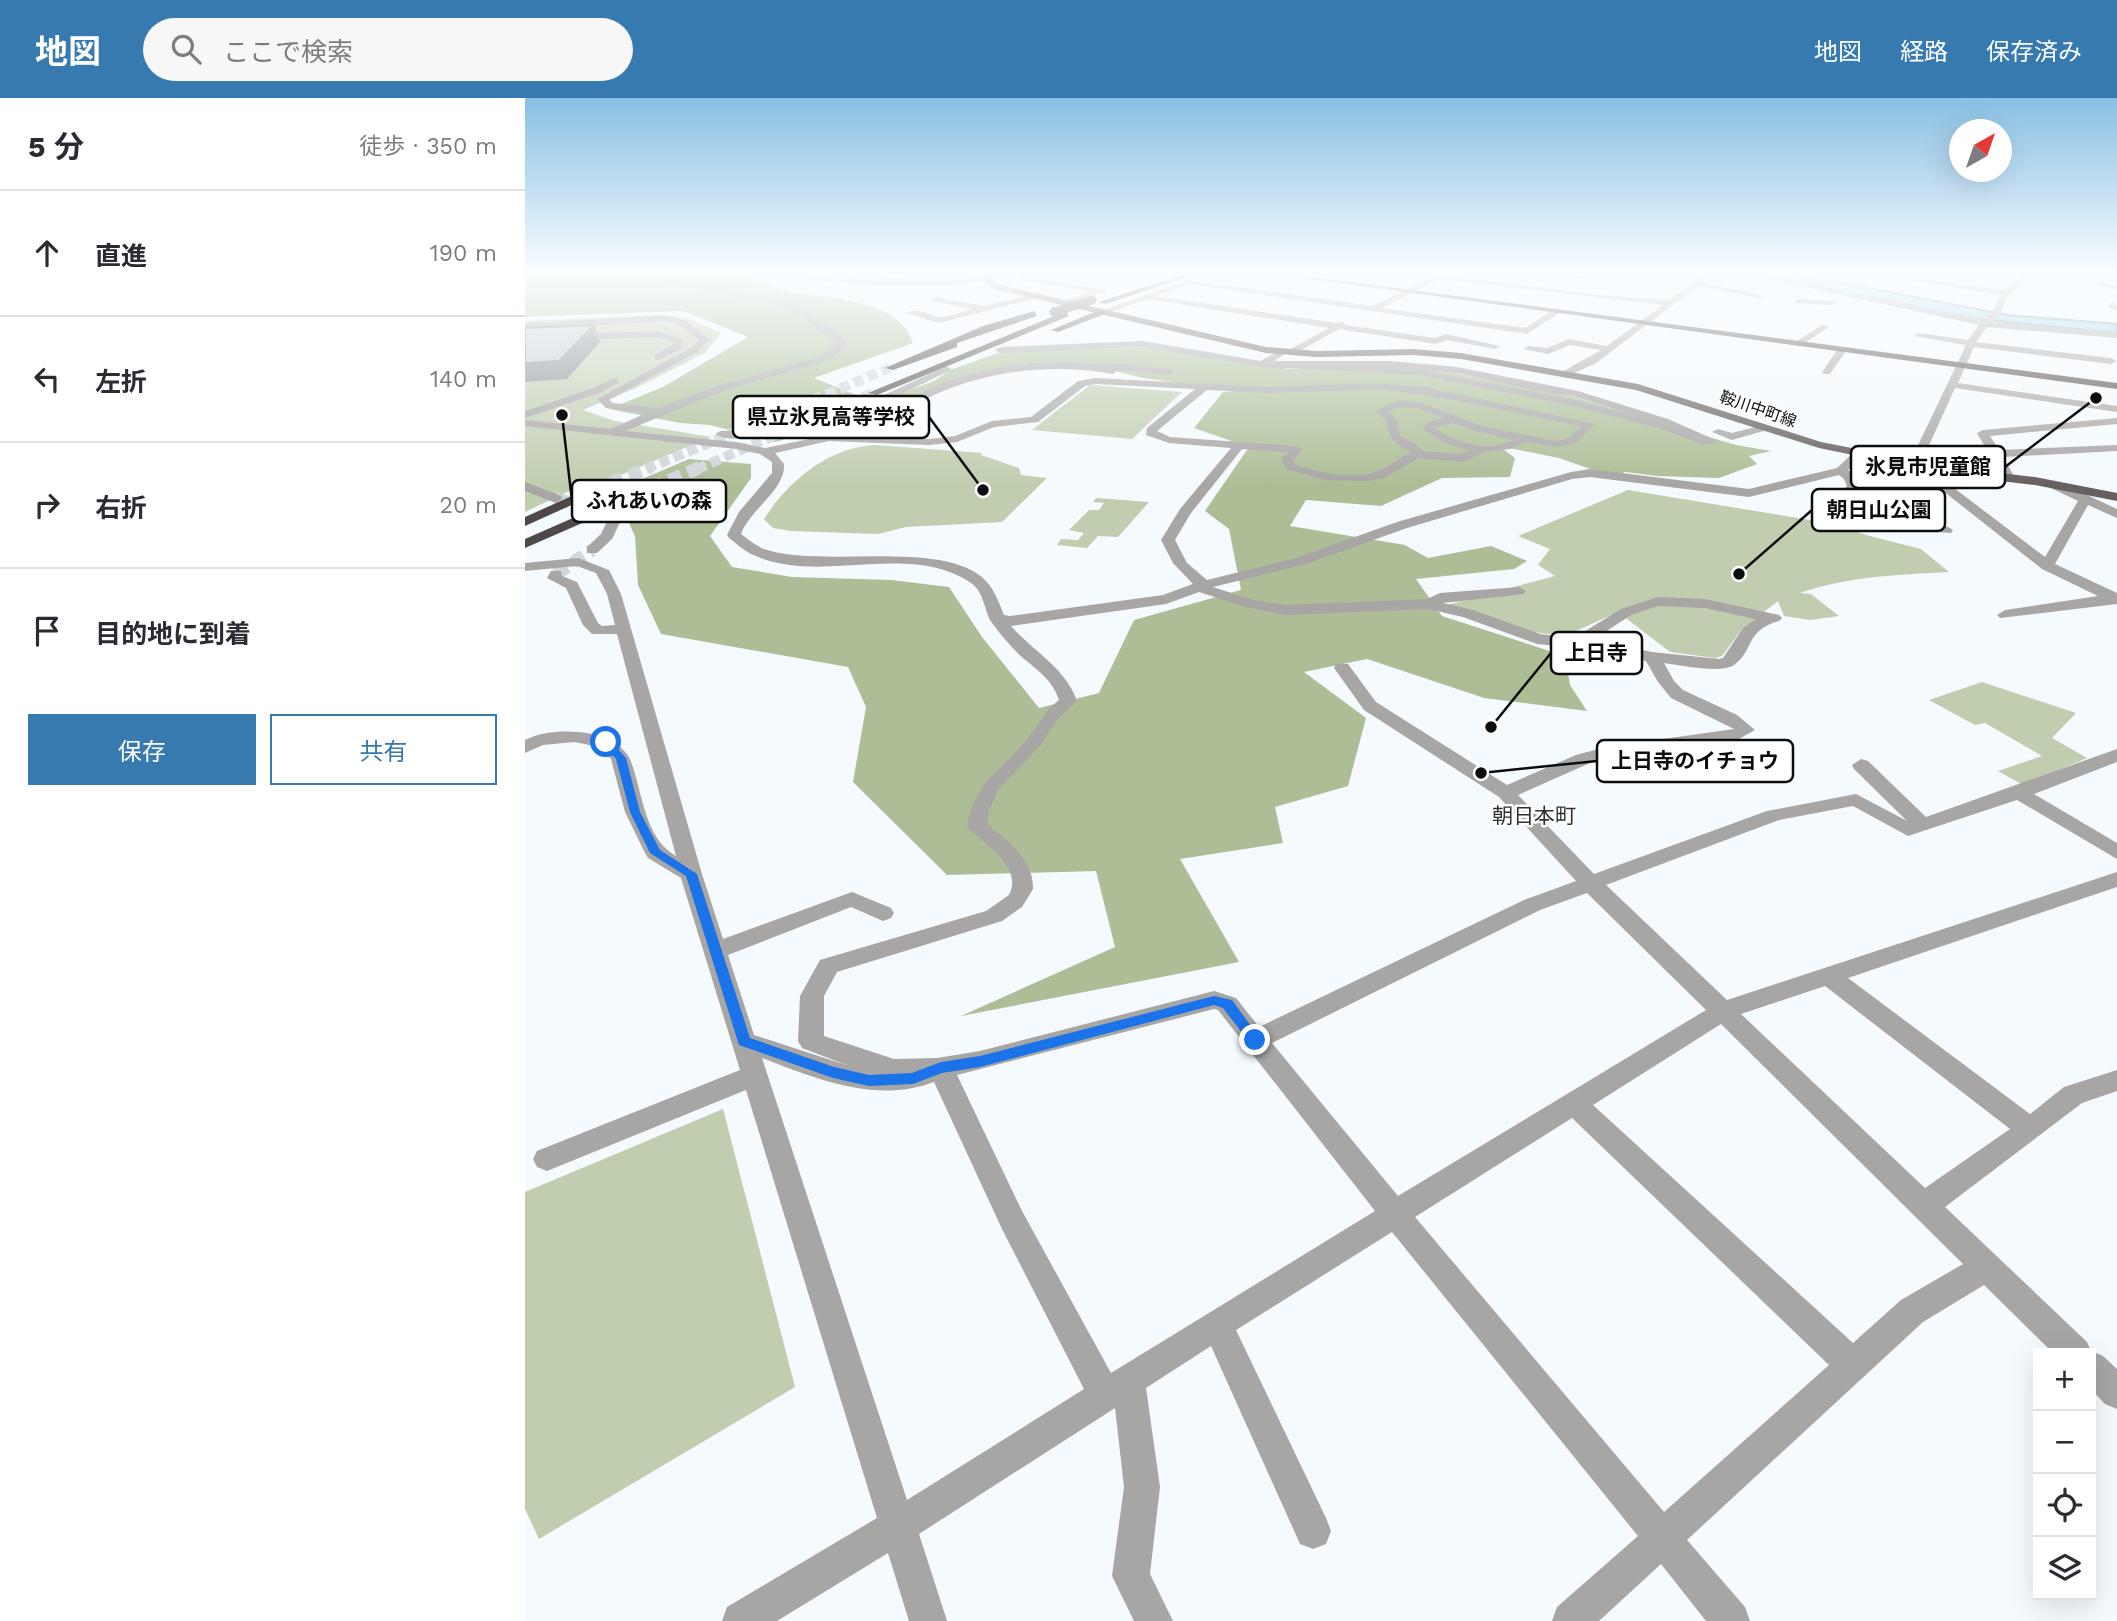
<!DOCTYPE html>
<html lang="ja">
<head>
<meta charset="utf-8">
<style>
	:root { --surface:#fff; --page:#f7f7f7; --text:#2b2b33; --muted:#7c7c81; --line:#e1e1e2; --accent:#367aaf }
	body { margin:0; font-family:"Work Sans","Noto Sans JP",sans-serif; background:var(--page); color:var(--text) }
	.controls { position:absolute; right:21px; bottom:21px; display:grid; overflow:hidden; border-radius:0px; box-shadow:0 7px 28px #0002 }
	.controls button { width:63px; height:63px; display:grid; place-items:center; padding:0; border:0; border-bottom:2px solid var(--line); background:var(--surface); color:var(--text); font:35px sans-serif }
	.compass { position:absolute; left:1424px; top:21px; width:63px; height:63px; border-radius:50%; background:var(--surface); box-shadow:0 7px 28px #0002; rotate:40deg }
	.stop { position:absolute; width:21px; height:21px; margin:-16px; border:5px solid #1a73e8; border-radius:50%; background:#fff }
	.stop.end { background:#1a73e8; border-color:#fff; box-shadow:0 2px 7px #0008 }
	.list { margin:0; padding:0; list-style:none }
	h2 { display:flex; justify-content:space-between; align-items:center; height:91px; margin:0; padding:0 28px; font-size:30px }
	h2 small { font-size:23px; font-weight:400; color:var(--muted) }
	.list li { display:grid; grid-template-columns:46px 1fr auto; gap:21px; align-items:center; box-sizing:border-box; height:126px; padding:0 28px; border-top:2px solid var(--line) }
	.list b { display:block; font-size:26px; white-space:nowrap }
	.list em { font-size:23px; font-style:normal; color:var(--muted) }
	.actions { display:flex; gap:14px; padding:21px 28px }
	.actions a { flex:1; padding:16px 0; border:2px solid var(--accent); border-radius:0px; text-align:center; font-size:24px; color:var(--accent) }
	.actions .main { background:var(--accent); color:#fff }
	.icon { flex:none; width:38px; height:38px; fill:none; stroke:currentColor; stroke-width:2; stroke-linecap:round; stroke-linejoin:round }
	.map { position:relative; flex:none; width:1592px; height:1523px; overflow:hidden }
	header { display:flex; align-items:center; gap:42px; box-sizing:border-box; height:98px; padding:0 35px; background:var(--accent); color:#fff }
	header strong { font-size:33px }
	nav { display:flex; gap:38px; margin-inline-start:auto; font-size:24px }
	.search { width:490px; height:63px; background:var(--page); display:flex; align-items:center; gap:18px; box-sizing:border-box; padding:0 24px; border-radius:38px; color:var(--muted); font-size:26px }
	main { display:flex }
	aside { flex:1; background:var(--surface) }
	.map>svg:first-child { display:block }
</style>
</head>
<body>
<header>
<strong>地図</strong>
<div class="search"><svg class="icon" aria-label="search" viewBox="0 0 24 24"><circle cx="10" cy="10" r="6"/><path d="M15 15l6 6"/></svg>ここで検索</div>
<nav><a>地図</a><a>経路</a><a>保存済み</a></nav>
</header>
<main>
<aside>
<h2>5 分<small>徒歩 · 350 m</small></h2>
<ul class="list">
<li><svg class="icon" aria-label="ahead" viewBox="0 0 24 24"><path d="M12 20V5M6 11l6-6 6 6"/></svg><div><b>直進</b></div><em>190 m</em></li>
<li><svg class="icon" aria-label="left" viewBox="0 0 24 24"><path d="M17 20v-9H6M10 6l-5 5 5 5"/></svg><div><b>左折</b></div><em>140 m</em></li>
<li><svg class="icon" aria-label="right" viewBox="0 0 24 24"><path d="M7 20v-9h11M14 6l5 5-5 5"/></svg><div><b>右折</b></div><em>20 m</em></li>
<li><svg class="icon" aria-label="arrive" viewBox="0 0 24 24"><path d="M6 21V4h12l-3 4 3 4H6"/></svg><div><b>目的地に到着</b></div></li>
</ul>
<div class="actions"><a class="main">保存</a><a>共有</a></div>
</aside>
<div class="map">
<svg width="1592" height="1523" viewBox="0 0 1592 1523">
	<rect width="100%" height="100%" fill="#f5fafe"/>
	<g fill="#c0cdaf">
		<polygon points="133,217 163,220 196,235 180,255 113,289 58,312 90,323 186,339 72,387 59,386 0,414 0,223"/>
		<polygon points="565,287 657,294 607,341 507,332"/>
		<path d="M350 347 457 355 456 357 494 370 496 377 522 380 477 424 381 429 353 436 266 433 248 430 239 421C263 383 304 349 350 347Z"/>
		<path d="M1103 392 1315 427 1341 437 1396 451 1424 474C1372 477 1324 478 1275 495L1286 496 1314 518 1285 522 1259 518 1253 503 1218 530 1197 558 1190 560 1145 554 1093 514 1040 538 999 533 922 507 1030 478 1013 467 1025 451 993 438Z"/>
		<polygon points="571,400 624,404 593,439 573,438 562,450 532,447 536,441 553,442 559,435 544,432 564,412 574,412 579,405 568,404"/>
		<polygon points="1457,584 1551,615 1527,640 1562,660 1498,687 1473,673 1517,658 1460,625 1450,627 1404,602"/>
		<polygon points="198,1011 270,1289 14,1441 0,1411 0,1094"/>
	</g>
	<g fill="#adbe96">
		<path d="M0 174H230L231 183C241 186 252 190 262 193 300 201 374 199 388 245L289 280 346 303 320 324 250 344 185 327 155 325 84 311 138 289 223 239 159 213 0 219Z"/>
		<polygon points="628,249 764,271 895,271 929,275 1046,298 1211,347 1246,353 1224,358 1232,366 1194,380 1132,378 1100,374 1096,376 1071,373 1034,360 974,348 990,360 985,379 917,380 856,408 781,402 765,428 880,447 903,460 966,448 1002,463 989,471 891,481 917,518 1040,558 1045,587 1062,613 959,600 842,561 779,574 841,620 823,688 750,709 758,745 655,761 714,864 436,918 590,849 571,773 422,777 328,684 341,609 323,569 136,536 113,487 110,438 89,393 164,361 226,366 226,380 185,438 207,469 267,479 366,482 424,489 457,539 514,610 574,595 609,522 716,492 704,431 680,413 724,349 669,330 698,294 713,293 618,280 560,266 501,266 450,276 373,312 363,304 377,295 409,283 425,272 476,254"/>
	</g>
	<polygon fill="#9cd3de" stroke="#7198a0" stroke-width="2" points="1223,174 1262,174 1482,217 1592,226 1592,235 1450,221"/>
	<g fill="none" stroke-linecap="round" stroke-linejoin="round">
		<g stroke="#d2d6da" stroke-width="13" stroke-dasharray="13 7" stroke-linecap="butt">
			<polyline points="31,401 91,418"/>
			<polyline points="31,476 67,452"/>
		</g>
		<g stroke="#d2d6da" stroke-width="10" stroke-dasharray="10 5" stroke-linecap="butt">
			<polyline points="121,371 365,270"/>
			<polyline points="172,371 348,295"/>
		</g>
		<g stroke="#d2d6da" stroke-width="13" stroke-dasharray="13 7" stroke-linecap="butt">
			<polyline points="67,393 126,369"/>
			<polyline points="89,406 176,369"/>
		</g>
		<g fill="#a8a5a5" fill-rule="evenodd">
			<path d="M72 174 146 181 267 206 317 238 322 246 311 257 299 264 203 291 100 333 211 344 240 350 304 337 404 341 430 338 467 323 506 319 553 283 570 280 742 289 850 285 900 289 1070 326 1052 344 1035 349 1001 344 985 351 959 354 938 364 894 360 858 380 842 383 800 382 761 371 756 361 763 354 717 351 666 415 650 442 662 465 682 482 771 460 872 424 1046 374 1065 371 1224 391 1312 370 1330 353H1338V357L1323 372 1331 379 1333 392 1314 408 1316 413 1356 422 1421 428 1428 432 1426 435 1356 430 1306 419 1301 409 1322 388 1319 381 1314 377 1224 399 1065 379 1047 381 882 430 781 466 688 489 728 502 761 507 902 501 915 495 994 489 1001 493 999 496 918 505 948 512 1015 536 1049 540 1096 511 1133 499 1180 501 1254 517 1257 520 1254 523C1220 532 1229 553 1209 567 1196 576 1155 567 1139 565L1149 583 1158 592 1212 617 1230 632 1210 643 1082 660 1065 665 993 697 1069 776 1242 713 1331 696 1382 723 1329 671 1327 667 1336 661 1343 663 1401 719 1592 651V664L1509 696 1592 745V761L1492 702 1383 738 1328 708 1254 722 1081 787 1202 902 1592 774V789L1323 880 1505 1016 1539 989 1592 972V993L1557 1005 1420 1109 1562 1244 1566 1253 1578 1258 1592 1271V1311L1580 1306 1566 1291V1255H1528L1459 1187 1398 1224 1162 1442 1220 1509 1225 1523H1181L1136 1466 1074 1523H1027L1032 1509 1113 1438 867 1134 711 1232 801 1420 806 1433 801 1446 788 1451 775 1446 686 1248 621 1290 635 1389 625 1476 648 1523H609L587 1478 599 1389 590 1310 394 1436 422 1523H384L363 1455 252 1523H197L202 1509 352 1420 221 992 22 1073 12 1069 8 1061 12 1053 215 972 156 780 123 760 120 755 100 714 86 661 75 649 49 644 18 647 0 655V642C26 629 60 633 87 640 93 647 101 653 105 661 118 693 118 739 151 758L92 536H67L58 527 41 490 22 480 26 473H36L37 478 52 484 73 525 77 528 90 527 82 496 71 475 52 468 0 473V465L53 460 84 472 96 496 177 776 198 841 327 794 366 810 369 815 366 820 358 823 326 809 203 857 229 937 324 968 277 950 273 943 275 898 295 862 461 813 484 797C498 770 462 747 445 732L442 728C450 683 477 672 503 640 514 626 520 612 534 602 526 576 502 567 485 547 478 539 471 531 465 522 459 510 458 493 446 485 381 442 294 489 226 456 218 452 211 445 204 440L202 437 214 414 247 375V364L235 356 211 351 0 328V322L86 331 121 315 81 310 72 301 168 249 174 242 155 227 141 223 0 232V226L142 217 161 223 184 242 174 253 84 302 88 305 133 310 195 287 292 260 312 246 271 214 262 210 146 185ZM570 286 670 291 622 330 621 337 644 345 706 350 655 411 636 442 648 465 668 486 638 497 485 518 479 517C474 505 470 493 461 483 420 440 296 471 239 451 231 448 223 441 216 436 225 411 261 392 259 366L250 355 304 343 404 347 432 344 469 329 513 324 560 288ZM850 291C919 297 987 315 1056 328L1044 340 1031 343 957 328 894 304 873 303 850 313 862 323C863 342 870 345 885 353V355C873 360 863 370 851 374 827 382 793 375 770 366L768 362 778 351 772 348 645 339 632 333 682 292 742 295ZM874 309 892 310 918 320 902 324 898 331 920 345 944 352 936 356 897 353 895 349 875 338 872 322 863 314ZM928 325 950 333 989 342C963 354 933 346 910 330ZM674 494 720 509 761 517 903 511 938 519 1012 546 1073 552 1121 563 1133 584 1146 600 1209 631 1081 649 1051 657 982 687 851 604 823 566H811L809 570 839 612 974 699 1051 783 999 802 734 929 711 900 689 893 455 953 412 960 369 961 299 938V898L312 874 477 823 497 809 508 791C509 762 483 743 462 726L464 713 473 692 515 648 532 622 552 603C541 570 508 553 486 528L641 506ZM1133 508 1180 510 1230 521 1218 530 1198 560 1194 561 1127 554 1068 542 1106 517ZM1062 795 1181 912 873 1098 747 945 1015 812ZM1300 888 1485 1031 1400 1090 1216 916ZM689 911 693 912 850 1113 586 1275 497 1113 432 977ZM1196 926 1438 1166 1376 1202 1328 1245 1068 1007ZM237 960C292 981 351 1006 409 984L477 1131 559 1291 382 1402ZM1047 1020 1304 1267 1139 1414 890 1119Z"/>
			<path d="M259 174 334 182 461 178 465 180C441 193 285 188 259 174Z"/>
			<polygon points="583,174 603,174 624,178 620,180"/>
			<polygon points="819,174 829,174 807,185 800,183"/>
			<polygon points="875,174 914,176 1073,197 1144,202 1183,174 1191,174 1178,184 1238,198 1234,200 1173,188 1071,265 1041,279 1036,276 1037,274 1076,252 1045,247 1023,256 998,251 1003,248 1022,250 1044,241 1082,248 1138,207 914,181 857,210 1000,230 1030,211 1037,213 1002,236 664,186 630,198 812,225 817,223 821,227 910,240 921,236 975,248 970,251 922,242 911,246 814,231 767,257 764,256 764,252 804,230 622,201 580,216 573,214 663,182 847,208 905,180"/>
			<polygon points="1012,174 1032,174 1062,179 1058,181"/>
			<polygon points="1139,174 1148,174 1144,176"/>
			<polygon points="1211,174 1224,174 1459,222 1468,213 1476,197 1383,182 1387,180 1479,192 1505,174 1513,174 1484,196 1476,214 1467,224 1592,234 1592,240 1462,229 1451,244 1586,260 1591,263 1586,266 1449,249 1433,285 1592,308 1592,314 1430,290 1396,365 1520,459 1553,403 1526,390 1526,384 1534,384 1592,411 1592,420 1563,407 1530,466 1592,495 1592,506 1475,520 1472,517 1480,512 1573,498 1517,471 1384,366 1441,247 1389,238 1394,235 1443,242 1454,227"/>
			<polygon points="497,178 578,191 582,193 539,207 536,203 567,194 494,182"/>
			<polygon points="1574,183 1592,187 1592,191 1571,187"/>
			<path d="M509 196 512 200 414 225 381 215C392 209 402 216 414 219 423 220 438 213 447 211L407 203 410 199 459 208Z"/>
			<polygon points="1272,201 1307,203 1311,205 1307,207 1269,205"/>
			<polygon points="1586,204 1592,207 1592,213 1583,209"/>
			<polygon points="1297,227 1304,229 1275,248 1267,246"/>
			<polygon points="133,233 158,242 156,251 133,262 130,261 130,257 150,245 132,239 49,242 44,239 49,236"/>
			<path d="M618 243 736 263 758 250 761 251V255L749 263H866L932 269 1053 293 1143 321 1193 343 1179 347 1137 331 1044 307 894 277 738 269 618 249 475 255 470 252 475 249ZM897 272 932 275 1012 293 1048 298 1112 318 1045 301Z"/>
			<polygon points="1313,251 1321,253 1305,276 1299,276 1297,274"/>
			<path d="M549 264 569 266 573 264 645 271 650 274 645 277 592 272 588 276C528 265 465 272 409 297 395 304 381 322 372 324 352 329 334 312 315 315 288 320 213 352 190 336L196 333 232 332 317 308 367 318 355 310V299L421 268 426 271 424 273 364 302 365 308 373 313C410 274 498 263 549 264Z"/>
			<polygon points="89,280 93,281 93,285 74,295 0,320 0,313 66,291"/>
			<polygon points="1592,320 1592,326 1465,338 1474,352 1592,347 1592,353 1478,359 1490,380 1484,384 1478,380 1452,335 1458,332"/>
			<polygon points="1238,327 1244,330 1242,332 1207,342 1187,334 1193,331 1207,335"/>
			<polygon points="0,384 36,398 37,401 31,405 0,393"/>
			<polygon points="91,414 98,418 87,441 72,455 62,455 62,449 76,436 86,415"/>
		</g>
		<polygon fill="#666060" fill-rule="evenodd" points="456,174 464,174 466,182 479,188 741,249 792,253 889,251 936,255 1113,286 1296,344 1425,369 1510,379 1592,395 1592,403 1510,387 1425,377 1294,350 1111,292 936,261 889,257 792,259 741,255 473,192 460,185"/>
		<g fill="#4e4948" fill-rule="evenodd">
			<polygon points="665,174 676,174 581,206 574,204"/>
			<polygon points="732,174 750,174 1592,285 1592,291"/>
			<polygon points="577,211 580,216 533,234 526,232"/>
			<polygon points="509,213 512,218 432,245 432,249 368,272 360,270 458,228"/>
			<polygon points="541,213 544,218 352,297 343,295"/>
			<polygon points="67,389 73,393 71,396 0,428 0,419"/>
			<polygon points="89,402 94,403 94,409 0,450 0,441"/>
		</g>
		<polyline stroke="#4e4948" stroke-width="9" points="529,214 567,202"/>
	</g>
	<polygon fill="#8a8d90" points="69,227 75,244 42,281 0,284 0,265"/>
	<polygon fill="#c5cace" stroke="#8a8d90" stroke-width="2" points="69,227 34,263 0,265 0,230"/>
	<linearGradient id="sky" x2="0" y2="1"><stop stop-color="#89c0e4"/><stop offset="0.45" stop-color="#fafdff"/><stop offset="1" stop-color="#fafdff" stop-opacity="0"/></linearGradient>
	<rect width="1592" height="387" fill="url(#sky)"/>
	<polygon fill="#1a73e8" points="78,642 85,642 101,660 115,714 135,752 172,776 225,940 309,969 344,977 387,975 416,964 455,958 689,898 707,902 736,942 730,947 725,945 698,910 689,907 455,969 417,975 388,986 344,988 308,980 214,947 161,778 125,755 105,714 91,661 76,644"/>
	<g text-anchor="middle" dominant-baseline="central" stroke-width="5" stroke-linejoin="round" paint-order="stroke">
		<g font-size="16" fill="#0c0d0f" stroke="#fff">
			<text transform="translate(1233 311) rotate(19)">鞍川中町線</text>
		</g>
		<g font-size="21" fill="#2d3134" stroke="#fff">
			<text x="1009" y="717">朝日本町</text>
		</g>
	</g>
	<path fill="none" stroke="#0c0d0f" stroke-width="2.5" d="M458 392L404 319M1571 300L1480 369M37 317L47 403M1214 476L1287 412M966 629L1026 555M956 675L1072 663"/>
	<g fill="#0c0d0f" stroke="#fff" stroke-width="2.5">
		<circle cx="458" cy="392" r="7"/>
		<circle cx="1571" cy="300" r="7"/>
		<circle cx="37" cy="317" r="7"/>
		<circle cx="1214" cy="476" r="7"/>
		<circle cx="966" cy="629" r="7"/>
		<circle cx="956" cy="675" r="7"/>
	</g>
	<g fill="#fff" stroke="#0c0d0f" stroke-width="2.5">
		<rect x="208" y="298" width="196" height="42" rx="7"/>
		<rect x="1326" y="348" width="154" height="42" rx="7"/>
		<rect x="47" y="382" width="154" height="42" rx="7"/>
		<rect x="1287" y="391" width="133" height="42" rx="7"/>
		<rect x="1026" y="534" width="91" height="42" rx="7"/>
		<rect x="1072" y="642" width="196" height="42" rx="7"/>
	</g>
	<g font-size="21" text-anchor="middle" font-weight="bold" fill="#0c0d0f">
		<text x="306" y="326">県立氷見高等学校</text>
		<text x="1403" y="376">氷見市児童館</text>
		<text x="124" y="410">ふれあいの森</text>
		<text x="1354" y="419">朝日山公園</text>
		<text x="1071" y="562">上日寺</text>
		<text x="1170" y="670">上日寺のイチョウ</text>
	</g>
</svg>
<div class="controls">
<button>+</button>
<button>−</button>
<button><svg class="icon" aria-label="locate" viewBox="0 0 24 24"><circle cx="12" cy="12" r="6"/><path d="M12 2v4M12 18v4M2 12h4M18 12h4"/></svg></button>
<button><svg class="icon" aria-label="layers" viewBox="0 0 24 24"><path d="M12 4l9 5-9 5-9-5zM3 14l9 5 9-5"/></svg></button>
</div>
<svg class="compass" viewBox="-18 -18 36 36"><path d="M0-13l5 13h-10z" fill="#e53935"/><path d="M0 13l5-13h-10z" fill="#7c7c81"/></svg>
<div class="stop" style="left:81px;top:644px"></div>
<div class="stop end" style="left:730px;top:942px"></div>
</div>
</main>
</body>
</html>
